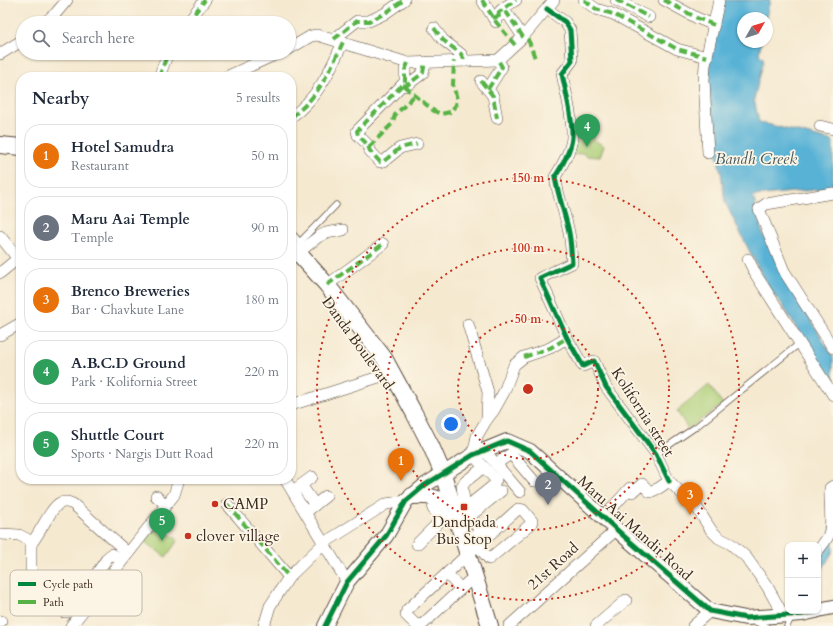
<!DOCTYPE html>
<html lang="en">
<head>
<meta charset="utf-8">
<style>
	:root { --surface:#fff; --page:#f6f6f7; --text:#1f2937; --muted:#747a83; --line:#e0e1e3; --accent:#c8321e }
	body { margin:0; font-family:Cardo,serif; background:var(--page); color:var(--text) }
	.controls { position:absolute; right:12px; bottom:12px; display:grid; overflow:hidden; border-radius:8px; box-shadow:0 1px 3px #0004 }
	.controls button { width:36px; height:36px; display:grid; place-items:center; padding:0; border:0; border-bottom:1px solid var(--line); background:var(--surface); color:var(--text); font:20px sans-serif }
	.compass { position:absolute; left:737px; top:12px; width:36px; height:36px; border-radius:50%; background:var(--surface); box-shadow:0 1px 3px #0004; rotate:51deg }
	.you { position:absolute; left:451px; top:424px; width:14px; height:14px; margin:-10px; border:3px solid #fff; border-radius:50%; background:#1a73e8; box-shadow:0 0 0 6px #1a73e833 }
	.badge { display:grid; place-items:center; width:26px; height:26px; border-radius:50%; background:var(--accent); color:#fff; font-size:13px; font-weight:700 }
	.pin { position:absolute; translate:-50% -33px; filter:drop-shadow(0 1px 2px #0008) }
	.pin::after { content:''; position:absolute; top:21px; width:14px; height:12px; background:inherit; clip-path:polygon(0 0,100% 0,50% 100%) }
	.list { margin:0; padding:0; list-style:none }
	h2 { display:flex; justify-content:space-between; align-items:center; height:52px; margin:0; padding:0 16px; font-size:17px }
	h2 small { font-size:13px; font-weight:400; color:var(--muted) }
	.list li { display:grid; grid-template-columns:26px 1fr auto; gap:12px; align-items:center; box-sizing:border-box; height:64px; margin:0 8px 8px; padding:0 8px; border:1px solid var(--line); border-radius:16px }
	.list b { display:block; font-size:15px; white-space:nowrap }
	.list p { margin:0; font-size:13px; white-space:nowrap; color:var(--muted) }
	.list em { font-size:13px; font-style:normal; color:var(--muted) }
	.icon { flex:none; width:22px; height:22px; fill:none; stroke:currentColor; stroke-width:2; stroke-linecap:round; stroke-linejoin:round }
	.map { position:relative; flex:none; width:833px; height:626px; overflow:hidden }
	.search { position:absolute; background:var(--surface); box-shadow:0 1px 3px #0004; left:16px; top:16px; width:280px; height:44px; display:flex; align-items:center; gap:10px; box-sizing:border-box; padding:0 14px; border-radius:22px; color:var(--muted); font-size:15px }
	.panel { position:absolute; background:var(--surface); box-shadow:0 1px 3px #0004; left:16px; top:72px; width:280px; height:412px; border-radius:16px }
	.map>svg:first-child { display:block }
</style>
</head>
<body>
<div class="map">
<svg width="833" height="626" viewBox="0 0 833 626">
	<rect width="100%" height="100%" fill="#fcf5e5"/>
	<filter id="ink" filterUnits="userSpaceOnUse"><feTurbulence type="fractalNoise" baseFrequency=".025" numOctaves="2"/><feDisplacementMap in="SourceGraphic" scale="8" xChannelSelector="R" yChannelSelector="G"/><feConvolveMatrix kernelMatrix="1 2 1 2 8 2 1 2 1" color-interpolation-filters="sRGB"/></filter>
	<filter id="wash" filterUnits="userSpaceOnUse"><feTurbulence type="fractalNoise" baseFrequency=".012" numOctaves="4" result="noise"/><feDisplacementMap in="SourceGraphic" scale="16" xChannelSelector="R" yChannelSelector="G"/><feGaussianBlur stdDeviation="0.9" result="paint"/><feColorMatrix in="noise" values="0 0 0 0 0 0 0 0 0 0 0 0 0 0 0 0 0 1.4 0 .05"/><feComposite in="paint" operator="in"/></filter>
	<g filter="url(#wash)">
		<rect width="100%" height="100%" fill="#f5e9d0"/>
		<g fill="#accf77" stroke="#747c4a">
			<polygon points="594,136 594,140 604,146 600,157 586,156 583,153 572,155 572,138"/>
			<polygon points="709,385 723,404 688,429 677,411"/>
			<polygon points="157,525 178,540 166,557 145,542"/>
		</g>
		<g fill="#59b2d6" stroke="#4a6e7a">
			<polygon points="725,0 770,0 766,18 743,18 743,42 761,42 759,54 764,59 754,99 759,122 833,141 833,188 753,196 762,232 798,298 833,357 833,389 782,304 772,293 754,260 725,202 721,172 716,152 713,117 706,100 712,42"/>
			<polygon points="833,488 833,551 818,577 818,554 830,534"/>
		</g>
	</g>
	<g filter="url(#ink)">
		<g fill="none" stroke-linecap="round" stroke-linejoin="round">
			<g stroke="#574739" stroke-width="7">
				<g id="service">
					<polyline points="291,232 300,242"/>
					<polyline points="293,249 336,205"/>
					<polyline points="656,454 697,426 800,343"/>
					<polyline points="755,622 766,626"/>
					<polyline points="787,626 792,616"/>
				</g>
			</g>
			<g stroke="#574739" stroke-width="12">
				<g id="minor">
					<polyline points="482,0 496,22"/>
					<polyline points="584,0 596,9 613,14 677,49 707,57"/>
					<polyline points="616,0 649,17"/>
					<polyline points="664,0 697,18 714,25"/>
					<path d="M547 9 565 22 570 30 572 61 562 74C566 93 573 118 572 137 572 148 561 168 555 177 558 195 564 211 568 228 571 240 571 251 572 263L540 278 567 338 583 366 594 361 606 387 656 454 669 481"/>
					<path d="M498 14C501 8 510 4 516 0"/>
					<polyline points="493,18 507,13 523,37"/>
					<polyline points="44,23 56,13 67,0"/>
					<polyline points="187,23 205,0"/>
					<polyline points="434,28 443,40 461,54 465,61"/>
					<polyline points="334,39 357,21 369,21 384,14 404,0"/>
					<polyline points="289,49 311,36 317,35 408,63 498,60 523,37 554,0"/>
					<polyline points="0,54 23,40"/>
					<polyline points="408,63 405,70 405,82 357,131 358,135 367,144 370,151 380,162 384,161 400,148 417,144"/>
					<polyline points="159,77 168,53"/>
					<polyline points="226,77 279,53"/>
					<polyline points="481,81 493,96 497,118"/>
					<polyline points="402,85 406,86 423,73 425,62"/>
					<polyline points="488,89 502,67 498,60"/>
					<path d="M291 117C317 99 330 71 343 42"/>
					<polyline points="820,126 833,129"/>
					<polyline points="708,153 704,80 705,65 719,0"/>
					<polyline points="833,193 766,204 759,209 784,271 833,348"/>
					<polyline points="0,236 18,259"/>
					<polyline points="298,253 318,237 326,233 343,230"/>
					<polyline points="748,259 756,275 833,395"/>
					<polyline points="0,273 21,256"/>
					<polyline points="327,285 383,244"/>
					<polyline points="468,324 488,392 487,419 477,436 473,455 496,480"/>
					<polyline points="0,335 21,323"/>
					<polyline points="291,405 385,375 391,370"/>
					<polyline points="487,419 494,410 504,392 514,365 524,357 550,348 567,338"/>
					<polyline points="484,450 520,492"/>
					<polyline points="496,464 509,455 511,454 534,481"/>
					<polyline points="285,479 347,582"/>
					<polyline points="301,485 315,505"/>
					<polyline points="293,491 312,477"/>
					<polyline points="156,496 166,505"/>
					<polyline points="227,504 289,577"/>
					<polyline points="468,506 464,500 462,486 466,481 484,467"/>
					<polyline points="433,509 443,519"/>
					<polyline points="463,510 494,485"/>
					<polyline points="306,512 326,496"/>
					<polyline points="469,517 484,534 493,527"/>
					<polyline points="604,517 630,488 633,492 642,484 650,492 659,488 669,481 697,508 711,530 719,538 731,544 746,557 767,586 783,615"/>
					<polyline points="464,521 501,491"/>
					<polyline points="0,534 19,535 27,539 31,544 31,570 37,589 42,599 64,612 71,611 108,557 112,554 122,560"/>
					<polyline points="465,543 481,531"/>
					<path d="M31 544C39 535 51 507 60 503 65 501 68 502 73 504L128 553"/>
					<polyline points="417,544 448,513"/>
					<path d="M818 551C821 546 827 540 829 534 833 523 829 501 830 488L833 486"/>
					<polyline points="447,574 461,589"/>
					<polyline points="468,582 422,625 415,624 406,615 407,610 469,553 517,510 518,509 523,510 532,521 531,524 489,559 477,545"/>
					<polyline points="0,622 1,621"/>
					<polyline points="71,626 174,495 179,479"/>
					<polyline points="264,626 270,606 289,577 324,543 386,504 406,501"/>
					<polyline points="509,626 617,529"/>
					<polyline points="596,626 626,600"/>
					<polyline points="693,626 710,611"/>
				</g>
			</g>
			<g stroke="#574739" stroke-width="16">
				<g id="tertiary">
					<polyline points="818,610 833,607"/>
					<polyline points="325,626 347,582 386,536 406,501 425,485 473,455 507,441 530,451 626,538 710,611 746,618 802,614 816,611"/>
				</g>
			</g>
			<g stroke="#574739" stroke-width="18">
				<g id="secondary">
					<polyline points="0,145 21,147"/>
					<polyline points="291,248 301,256 327,285 384,358 414,413 431,446 443,474 490,626"/>
					<path d="M412 496C425 495 434 496 445 503"/>
				</g>
			</g>
			<use href="#service" stroke="#fff" stroke-width="5.5"/>
			<use href="#minor" stroke="#fff" stroke-width="11"/>
			<use href="#tertiary" stroke="#fff" stroke-width="14"/>
			<use href="#secondary" stroke="#fff" stroke-width="16"/>
			<g stroke="#57b245" stroke-width="4" stroke-dasharray="8 4" stroke-linecap="butt">
				<polyline points="482,0 496,22 515,45"/>
				<polyline points="584,0 596,9 613,14 677,49 707,57"/>
				<polyline points="616,0 649,17"/>
				<polyline points="664,0 697,18 714,25"/>
				<polyline points="498,16 499,12 516,0"/>
				<polyline points="493,18 507,13 523,37 528,40 530,44 536,61"/>
				<polyline points="187,23 205,0"/>
				<polyline points="434,28 443,40 461,54 465,61"/>
				<polyline points="334,39 357,21 369,21 384,14 404,0"/>
				<polyline points="408,63 405,70 405,82 357,131 358,135 367,144 370,151 380,162 384,161 400,148 417,144"/>
				<polyline points="159,77 168,53"/>
				<polyline points="481,81 493,96 497,118"/>
				<polyline points="403,85 406,86 423,73 425,62"/>
				<polyline points="404,86 434,111 441,114 450,112 456,105 457,99 453,85 454,61"/>
				<polyline points="488,89 502,67 498,60"/>
				<path d="M291 117C317 99 330 71 343 42"/>
				<polyline points="369,147 392,124 395,115 414,96"/>
				<polyline points="327,285 383,244"/>
				<polyline points="524,357 550,348 567,338"/>
				<polyline points="227,504 289,577"/>
			</g>
			<g stroke="#fcf5e5" stroke-width="8">
				<g id="cycleway">
					<path d="M547 9 565 22 570 30 572 61 562 74C566 93 573 118 572 137 572 148 561 168 555 177 558 195 564 211 568 228 571 240 571 251 572 263L540 278 567 338 583 366 594 361 606 387 656 454 669 481"/>
					<polyline points="325,626 347,582 386,536 406,501 425,485 473,455 507,441 530,451 626,538 710,611 746,618 802,614 816,611"/>
				</g>
			</g>
			<use href="#cycleway" stroke="#00873e" stroke-width="5"/>
		</g>
	</g>
	<g fill="none" stroke="#c8321e" stroke-width="2" stroke-dasharray="2 4">
		<circle cx="528" cy="389" r="70"/>
		<circle cx="528" cy="389" r="141"/>
		<circle cx="528" cy="389" r="211"/>
	</g>
	<g fill="#c8321e" stroke="#fcf5e5" stroke-width="1.5">
		<circle cx="215" cy="504" r="4"/>
		<rect x="460" y="503" width="8" height="8" rx="2"/>
		<circle cx="188" cy="536" r="4"/>
	</g>
	<g text-anchor="middle" dominant-baseline="central" stroke-width="3.5" stroke-linejoin="round" paint-order="stroke">
		<g font-size="15" fill="#3b2a1e" stroke="#fcf5e5">
			<text transform="translate(358 343) rotate(54)">Danda Boulevard</text>
			<text transform="translate(643 412) rotate(57)">Kolifornia street</text>
			<text transform="translate(635 528) rotate(42)">Maru Aai Mandir Road</text>
			<text transform="translate(553 566) rotate(-42)">21st Road</text>
		</g>
		<g font-size="15" fill="#3b2a1e" stroke="#fcf5e5" text-anchor="start">
			<text x="223" y="504">CAMP</text>
			<text x="464" y="522" text-anchor="middle">Dandpada<tspan x="464" dy="17">Bus Stop</tspan></text>
			<text x="196" y="536">clover village</text>
		</g>
		<g font-size="16" font-style="italic" fill="#465a5e" stroke="#fcf5e5">
			<text x="756" y="159">Bandh Creek</text>
		</g>
	</g>
	<rect x="10" y="570" width="132" height="46" rx="6" fill="#fcf5e5" stroke="#c2b8a9" stroke-width="1"/>
	<rect x="18" y="582" width="18" height="4" fill="#00873e"/>
	<rect x="18" y="600" width="18" height="4" fill="#57b245"/>
	<g font-size="11" fill="#3b2a1e">
		<text x="43" y="588">Cycle path</text>
		<text x="43" y="606">Path</text>
	</g>
	<circle cx="528" cy="389" r="6" fill="#c8321e" stroke="#fcf5e5" stroke-width="2"/>
	<g font-size="12" text-anchor="middle" font-weight="bold" fill="#c8321e" stroke="#fcf5e5" stroke-width="3.5" stroke-linejoin="round" paint-order="stroke">
		<text x="528" y="182">150 m</text>
		<text x="528" y="252">100 m</text>
		<text x="528" y="323">50 m</text>
	</g>
</svg>
<div class="controls">
<button>+</button>
<button>−</button>
</div>
<svg class="compass" viewBox="-18 -18 36 36"><path d="M0-13l5 13h-10z" fill="#e53935"/><path d="M0 13l5-13h-10z" fill="#747a83"/></svg>
<div class="you"></div>
<div class="pin badge" style="left:401px;top:481px;background:#e8710a">1</div>
<div class="pin badge" style="left:548px;top:505px;background:#6b7280">2</div>
<div class="pin badge" style="left:690px;top:515px;background:#e8710a">3</div>
<div class="pin badge" style="left:587px;top:147px;background:#2e9e5b">4</div>
<div class="pin badge" style="left:162px;top:541px;background:#2e9e5b">5</div>
<div class="search"><svg class="icon" aria-label="search" viewBox="0 0 24 24"><circle cx="10" cy="10" r="6"/><path d="M15 15l6 6"/></svg>Search here</div>
<section class="panel">
<h2>Nearby<small>5 results</small></h2>
<ul class="list">
<li><span class="badge" style="background:#e8710a">1</span><div><b>Hotel Samudra</b><p>Restaurant</p></div><em>50 m</em></li>
<li><span class="badge" style="background:#6b7280">2</span><div><b>Maru Aai Temple</b><p>Temple</p></div><em>90 m</em></li>
<li><span class="badge" style="background:#e8710a">3</span><div><b>Brenco Breweries</b><p>Bar · Chavkute Lane</p></div><em>180 m</em></li>
<li><span class="badge" style="background:#2e9e5b">4</span><div><b>A.B.C.D Ground</b><p>Park · Kolifornia Street</p></div><em>220 m</em></li>
<li><span class="badge" style="background:#2e9e5b">5</span><div><b>Shuttle Court</b><p>Sports · Nargis Dutt Road</p></div><em>220 m</em></li>
</ul>
</section>
</div>
</body>
</html>
